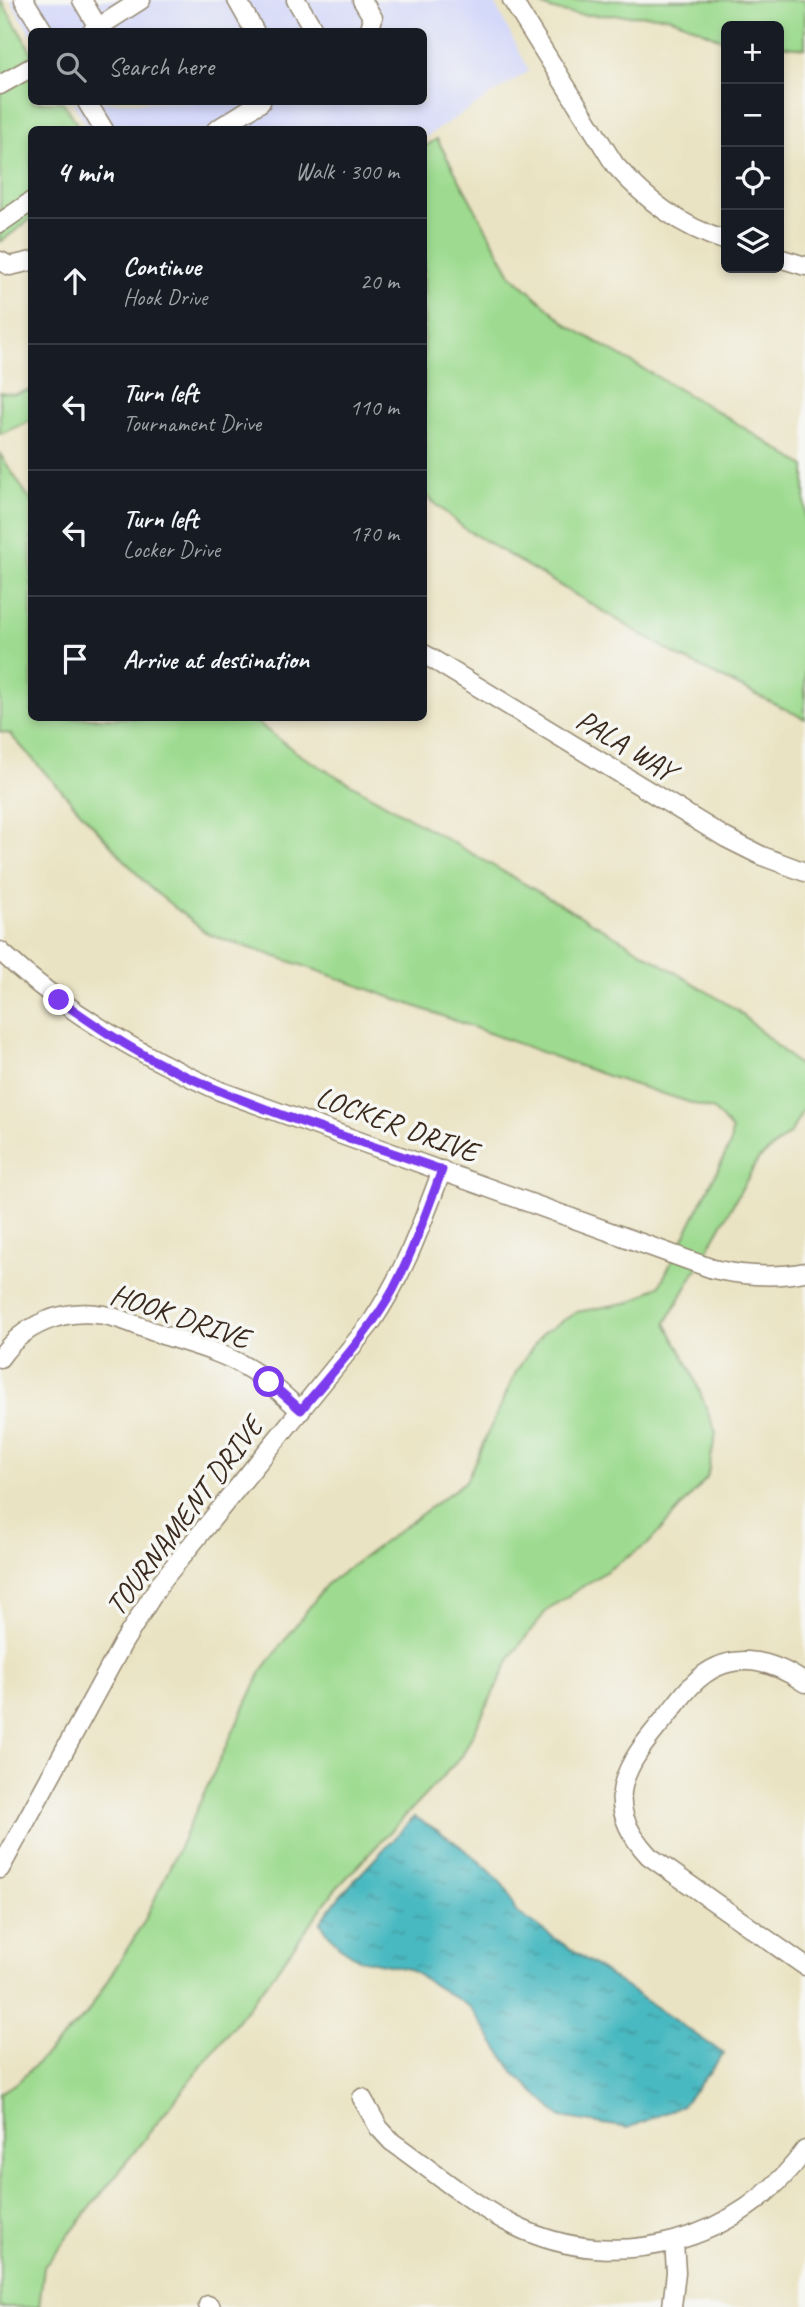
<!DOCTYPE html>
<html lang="en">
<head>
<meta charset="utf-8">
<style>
	:root { --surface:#171b24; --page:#242831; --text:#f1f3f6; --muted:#9ea1a6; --line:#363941 }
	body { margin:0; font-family:Caveat,sans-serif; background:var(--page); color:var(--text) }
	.controls { position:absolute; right:21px; top:21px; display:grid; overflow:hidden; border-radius:10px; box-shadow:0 4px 10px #0003 }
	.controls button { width:63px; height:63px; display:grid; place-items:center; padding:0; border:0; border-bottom:2px solid var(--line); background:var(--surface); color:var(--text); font:35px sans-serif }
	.stop { position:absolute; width:21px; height:21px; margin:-16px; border:5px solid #7c3aed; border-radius:50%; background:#fff }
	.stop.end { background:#7c3aed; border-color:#fff; box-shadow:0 2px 7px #0008 }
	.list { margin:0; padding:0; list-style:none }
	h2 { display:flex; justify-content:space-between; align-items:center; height:91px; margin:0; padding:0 28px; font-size:30px }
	h2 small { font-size:23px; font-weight:400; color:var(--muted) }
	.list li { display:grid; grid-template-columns:46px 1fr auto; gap:21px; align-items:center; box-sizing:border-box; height:126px; padding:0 28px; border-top:2px solid var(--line) }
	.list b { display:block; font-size:26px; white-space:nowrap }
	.list p { margin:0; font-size:23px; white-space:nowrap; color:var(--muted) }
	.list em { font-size:23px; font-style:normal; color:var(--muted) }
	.icon { flex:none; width:38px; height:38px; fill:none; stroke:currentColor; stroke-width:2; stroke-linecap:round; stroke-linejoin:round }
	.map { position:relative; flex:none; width:805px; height:2307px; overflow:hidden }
	.search { position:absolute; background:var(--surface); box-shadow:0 4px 10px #0003; left:28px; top:28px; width:399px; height:77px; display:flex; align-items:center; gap:18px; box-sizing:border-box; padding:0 24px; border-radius:10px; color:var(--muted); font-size:26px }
	.panel { position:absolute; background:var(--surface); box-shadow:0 4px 10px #0003; left:28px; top:126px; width:399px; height:595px; border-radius:10px }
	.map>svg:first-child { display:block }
</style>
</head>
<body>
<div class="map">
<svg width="805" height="2307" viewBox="0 0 805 2307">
	<defs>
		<pattern id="water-ripples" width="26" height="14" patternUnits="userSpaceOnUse" patternTransform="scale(1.75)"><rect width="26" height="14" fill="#4ab9c1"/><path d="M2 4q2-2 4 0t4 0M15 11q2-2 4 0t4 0" fill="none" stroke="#3f979c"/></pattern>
	</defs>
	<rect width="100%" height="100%" fill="#f6f6f2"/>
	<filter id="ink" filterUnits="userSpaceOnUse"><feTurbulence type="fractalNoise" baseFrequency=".0143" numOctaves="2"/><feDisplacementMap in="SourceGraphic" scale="14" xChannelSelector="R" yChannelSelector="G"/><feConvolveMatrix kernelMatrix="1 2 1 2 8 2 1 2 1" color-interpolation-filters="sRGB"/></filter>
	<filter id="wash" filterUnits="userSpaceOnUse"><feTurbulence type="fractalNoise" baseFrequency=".00686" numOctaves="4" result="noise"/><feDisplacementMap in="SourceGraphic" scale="28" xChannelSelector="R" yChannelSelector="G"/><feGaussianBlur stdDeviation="1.57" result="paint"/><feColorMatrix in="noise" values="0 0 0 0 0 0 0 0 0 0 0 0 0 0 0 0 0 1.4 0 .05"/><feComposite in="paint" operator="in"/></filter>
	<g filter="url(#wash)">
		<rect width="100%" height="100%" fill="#eae3c3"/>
		<polygon fill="#d4d8f9" points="10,0 493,0 529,71 424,138 424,130 89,129 72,102 424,102 424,32 32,32 31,35"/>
		<g fill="#9edb90" stroke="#6c8257" stroke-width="2">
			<polygon points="1,0 31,51 32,102 63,102 80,129 32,130 31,219 0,242"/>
			<path d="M536 0H805V48L779 45V26H726V41L723 40C705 33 686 22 668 17 637 11 558 24 536 0Z"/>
			<polygon points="437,139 512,276 569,326 725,416 805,466 805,719 680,657 465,529 424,494 424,147"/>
			<polygon points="31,390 31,421 0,434 0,392 14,394"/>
			<polygon points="0,454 31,501 32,718 251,718 300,755 624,941 737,1010 803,1069 805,1106 791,1132 758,1160 666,1323 691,1370 716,1433 707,1478 648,1544 548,1609 512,1655 462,1756 334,1891 277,1970 44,2267 39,2307 0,2307 0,2093 18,2082 86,2015 144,1922 261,1672 326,1585 466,1481 517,1370 542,1334 577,1312 631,1302 660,1285 730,1145 732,1130 714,1110 607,1076 313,969 208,934 149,887 10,734 0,732"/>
		</g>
		<path fill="url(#water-ripples)" stroke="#427270" stroke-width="2" d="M414 1817C445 1833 486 1863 507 1890 511 1896 513 1904 515 1911L724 2054 682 2106 628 2128 561 2117 514 2073 471 2008 408 1969 359 1959 339 1946 320 1923 340 1896Z"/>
	</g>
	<g filter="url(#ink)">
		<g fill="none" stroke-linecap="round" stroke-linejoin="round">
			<g stroke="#928670" stroke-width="21">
				<g id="minor">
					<polyline points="24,0 44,32"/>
					<polyline points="82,0 98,27"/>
					<polyline points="237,0 255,32"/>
					<polyline points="296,0 315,32"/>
					<polyline points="362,0 373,18 369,32"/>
					<path d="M512 0 615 165C647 201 680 226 726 241"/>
					<polyline points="91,32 141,0"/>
					<polyline points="0,85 32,67"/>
					<polyline points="87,102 104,130"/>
					<polyline points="216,130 261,102"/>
					<polyline points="0,223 32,201"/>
					<polyline points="779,258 805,266"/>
					<polyline points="0,261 10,266 32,261"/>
					<polyline points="424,654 726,838 762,856 805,872"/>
					<path d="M0 951C65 1012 140 1055 220 1091L713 1269C744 1276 774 1278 805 1272"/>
					<path d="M0 1358C23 1324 64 1308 104 1315 122 1318 142 1328 160 1334 189 1344 220 1351 246 1367 266 1378 283 1395 301 1411"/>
					<path d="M805 1683C769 1658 727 1649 693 1684 683 1694 675 1706 666 1717 625 1765 599 1802 649 1856L805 1966"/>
					<path d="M0 1869 123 1643 161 1582 371 1323C405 1272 421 1226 442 1170"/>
					<path d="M362 2098 379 2128 392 2142C432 2170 471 2204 515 2226 617 2276 741 2241 805 2150"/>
					<polyline points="208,2305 211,2307"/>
					<polyline points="672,2307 676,2272 674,2242"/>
				</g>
			</g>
			<use href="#minor" stroke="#fff" stroke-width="18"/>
		</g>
	</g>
	<g fill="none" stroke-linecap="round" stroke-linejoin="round" filter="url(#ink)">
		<path stroke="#7c3aed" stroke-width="9" d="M59 1000C92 1023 126 1047 163 1065 251 1109 349 1137 442 1170 427 1210 413 1252 393 1290 369 1334 332 1372 301 1410L269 1382"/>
	</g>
	<g text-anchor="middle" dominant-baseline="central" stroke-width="7" stroke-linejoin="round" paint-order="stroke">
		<g font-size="30" fill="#3b2a1e" stroke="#f6f6f2">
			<text transform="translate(626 745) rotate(31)">PALA WAY</text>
			<text transform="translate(397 1124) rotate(20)">LOCKER DRIVE</text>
			<text transform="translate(180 1316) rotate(19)">HOOK DRIVE</text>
			<text transform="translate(184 1516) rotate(-53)">TOURNAMENT DRIVE</text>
		</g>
	</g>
</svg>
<div class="controls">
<button>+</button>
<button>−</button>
<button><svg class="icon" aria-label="locate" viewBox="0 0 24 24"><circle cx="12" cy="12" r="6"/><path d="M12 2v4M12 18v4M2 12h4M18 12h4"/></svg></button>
<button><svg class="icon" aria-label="layers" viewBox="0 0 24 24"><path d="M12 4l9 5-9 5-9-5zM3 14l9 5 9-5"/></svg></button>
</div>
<div class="stop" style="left:269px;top:1382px"></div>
<div class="stop end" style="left:59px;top:1000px"></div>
<div class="search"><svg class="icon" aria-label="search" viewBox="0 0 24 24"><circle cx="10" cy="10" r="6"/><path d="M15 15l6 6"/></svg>Search here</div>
<section class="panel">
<h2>4 min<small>Walk · 300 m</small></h2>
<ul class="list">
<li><svg class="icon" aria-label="ahead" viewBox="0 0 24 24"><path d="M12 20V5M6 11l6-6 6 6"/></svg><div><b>Continue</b><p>Hook Drive</p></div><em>20 m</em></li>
<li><svg class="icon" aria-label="left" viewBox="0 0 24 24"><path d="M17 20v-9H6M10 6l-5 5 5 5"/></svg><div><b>Turn left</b><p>Tournament Drive</p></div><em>110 m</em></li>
<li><svg class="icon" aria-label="left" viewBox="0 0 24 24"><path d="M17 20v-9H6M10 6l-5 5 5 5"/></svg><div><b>Turn left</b><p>Locker Drive</p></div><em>170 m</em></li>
<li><svg class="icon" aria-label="arrive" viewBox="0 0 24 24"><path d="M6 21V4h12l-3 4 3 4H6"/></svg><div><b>Arrive at destination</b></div></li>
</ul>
</section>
</div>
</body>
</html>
